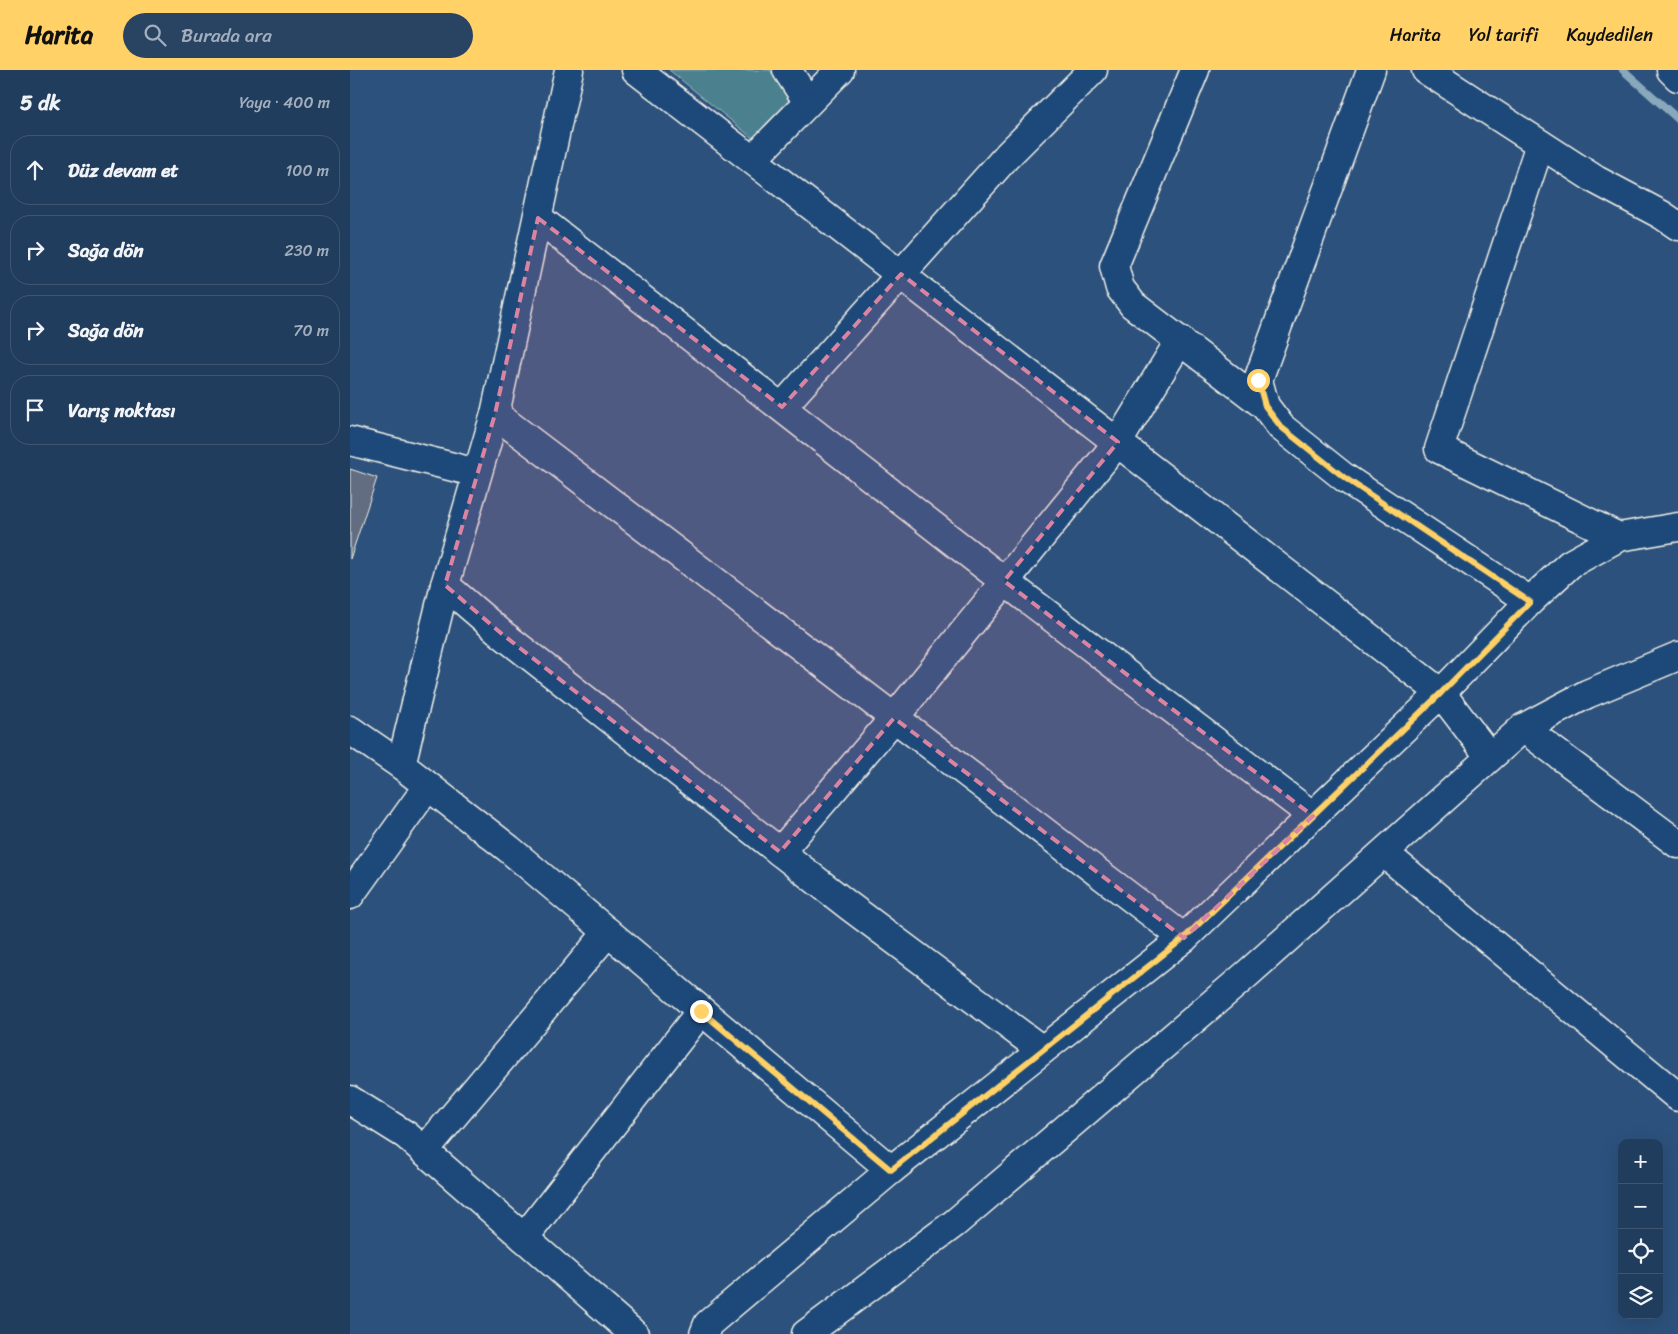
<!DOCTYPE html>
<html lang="tr">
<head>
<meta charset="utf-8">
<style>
	:root { --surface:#213d5d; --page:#294463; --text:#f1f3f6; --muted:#a2aebc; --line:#3e5672; --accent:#ffd166 }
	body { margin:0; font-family:Sriracha,sans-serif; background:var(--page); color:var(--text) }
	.controls { position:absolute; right:15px; bottom:15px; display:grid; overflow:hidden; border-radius:10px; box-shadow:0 5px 20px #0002 }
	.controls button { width:45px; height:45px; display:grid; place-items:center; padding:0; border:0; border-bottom:1px solid var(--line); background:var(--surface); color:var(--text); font:25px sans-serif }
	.stop { position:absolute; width:15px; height:15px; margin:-11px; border:4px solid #ffd166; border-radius:50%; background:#fff }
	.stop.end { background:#ffd166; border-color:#fff; box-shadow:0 1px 5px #0008 }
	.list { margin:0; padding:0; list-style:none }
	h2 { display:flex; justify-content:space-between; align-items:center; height:65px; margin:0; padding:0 20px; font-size:21px }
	h2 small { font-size:16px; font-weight:400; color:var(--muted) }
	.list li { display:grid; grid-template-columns:32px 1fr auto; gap:15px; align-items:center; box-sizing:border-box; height:70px; margin:0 10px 10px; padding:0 10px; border:1px solid var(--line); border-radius:20px }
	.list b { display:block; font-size:19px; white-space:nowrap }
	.list em { font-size:16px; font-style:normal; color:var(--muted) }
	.icon { flex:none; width:28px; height:28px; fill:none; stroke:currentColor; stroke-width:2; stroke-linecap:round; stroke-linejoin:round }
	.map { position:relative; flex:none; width:1328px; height:1264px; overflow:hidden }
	header { display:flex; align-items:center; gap:30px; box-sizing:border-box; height:70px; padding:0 25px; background:var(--accent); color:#111 }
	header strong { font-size:24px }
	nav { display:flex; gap:28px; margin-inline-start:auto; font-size:18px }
	.search { width:350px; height:45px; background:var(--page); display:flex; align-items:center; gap:12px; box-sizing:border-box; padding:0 18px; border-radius:28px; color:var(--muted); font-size:19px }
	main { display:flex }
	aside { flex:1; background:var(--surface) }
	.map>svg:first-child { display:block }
</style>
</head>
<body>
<header>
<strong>Harita</strong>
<div class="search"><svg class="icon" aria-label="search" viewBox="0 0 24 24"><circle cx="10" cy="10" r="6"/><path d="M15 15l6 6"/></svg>Burada ara</div>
<nav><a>Harita</a><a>Yol tarifi</a><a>Kaydedilen</a></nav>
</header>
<main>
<aside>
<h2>5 dk<small>Yaya · 400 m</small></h2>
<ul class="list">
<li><svg class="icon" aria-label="ahead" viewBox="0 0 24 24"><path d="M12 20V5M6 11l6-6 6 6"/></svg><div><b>Düz devam et</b></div><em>100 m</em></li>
<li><svg class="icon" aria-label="right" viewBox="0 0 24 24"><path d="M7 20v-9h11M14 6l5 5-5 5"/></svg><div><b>Sağa dön</b></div><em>230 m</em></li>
<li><svg class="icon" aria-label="right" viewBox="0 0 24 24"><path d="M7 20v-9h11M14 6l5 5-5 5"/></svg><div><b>Sağa dön</b></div><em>70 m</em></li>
<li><svg class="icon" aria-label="arrive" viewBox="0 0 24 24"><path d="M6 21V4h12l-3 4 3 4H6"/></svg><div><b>Varış noktası</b></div></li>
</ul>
</aside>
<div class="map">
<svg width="1328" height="1264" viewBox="0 0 1328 1264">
	<rect width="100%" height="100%" fill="#2c517c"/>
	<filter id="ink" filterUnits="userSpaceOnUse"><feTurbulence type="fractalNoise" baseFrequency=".02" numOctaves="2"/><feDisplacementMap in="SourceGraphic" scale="10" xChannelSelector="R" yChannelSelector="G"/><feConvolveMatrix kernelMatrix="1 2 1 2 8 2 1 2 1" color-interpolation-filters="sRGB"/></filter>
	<g filter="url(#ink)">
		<polygon fill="#4b818f" stroke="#a0b9bc" points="319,0 420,0 441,34 406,71"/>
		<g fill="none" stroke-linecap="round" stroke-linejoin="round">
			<polyline stroke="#89a8bc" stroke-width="8" points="1273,0 1328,49"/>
		</g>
		<polygon fill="#626d82" stroke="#f4f1e8" points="0,399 27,408 0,489"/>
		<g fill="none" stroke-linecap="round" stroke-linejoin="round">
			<g stroke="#f4f1e8" stroke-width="31">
				<g id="minor">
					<polyline points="286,0 1091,623 1139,686"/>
					<polyline points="437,0 458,32"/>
					<polyline points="845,0 764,196 770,218 783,235 915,336"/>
					<polyline points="1021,0 908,310 915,336 931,357 995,408 1180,531"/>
					<polyline points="1076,0 1246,110 1312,145 1328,156"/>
					<polyline points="1321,0 1328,7"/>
					<polyline points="1190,74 1089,379 1269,467"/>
					<polyline points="403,89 490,0"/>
					<polyline points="188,148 654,511 963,746"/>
					<polyline points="432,337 657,86 743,0"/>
					<polyline points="145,344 834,868"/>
					<polyline points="0,371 127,403"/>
					<polyline points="95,515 152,564 499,836 692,980"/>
					<polyline points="1173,658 1328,774"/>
					<polyline points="0,660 51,695 159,779 541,1100"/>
					<polyline points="51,695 95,515 145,344 219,0"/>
					<polyline points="430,782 544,648 768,372 830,270"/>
					<polyline points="1034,783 1328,1027"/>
					<polyline points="0,825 78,716"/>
					<polyline points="0,1030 56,1065 284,1264"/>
					<polyline points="74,1081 258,862"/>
					<polyline points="174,1168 351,941"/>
					<polyline points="354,1264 358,1254 541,1100 834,868 1091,623 1180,531 1220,494 1269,467 1328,457"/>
				</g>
			</g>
			<g stroke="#f4f1e8" stroke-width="31">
				<polyline id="tertiary" points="456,1264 605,1153 896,905 1173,658 1237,624 1328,586"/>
			</g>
			<use href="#minor" stroke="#1f4a7a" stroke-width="28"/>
			<use href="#tertiary" stroke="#1f4a7a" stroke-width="28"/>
		</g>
	</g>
	<g fill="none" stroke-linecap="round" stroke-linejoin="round" filter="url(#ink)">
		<polyline stroke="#ffd166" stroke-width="6" points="351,941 541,1100 834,868 1091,623 1180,532 995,408 931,357 915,336 908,310"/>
	</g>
	<path fill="#db84a2" fill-opacity="0.2" stroke="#db84a2" stroke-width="4" stroke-dasharray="10 6" stroke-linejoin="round" d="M188 148 432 337 551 204 768 372 654 511 963 746 834 868 544 648 430 782 152 564 95 515 145 344Z"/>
</svg>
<div class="controls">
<button>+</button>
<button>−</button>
<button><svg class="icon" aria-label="locate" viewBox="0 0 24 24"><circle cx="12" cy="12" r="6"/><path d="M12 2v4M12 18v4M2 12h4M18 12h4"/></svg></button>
<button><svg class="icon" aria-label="layers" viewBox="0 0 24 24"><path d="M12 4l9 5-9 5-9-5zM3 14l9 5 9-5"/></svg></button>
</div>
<div class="stop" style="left:908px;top:310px"></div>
<div class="stop end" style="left:351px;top:941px"></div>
</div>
</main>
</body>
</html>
